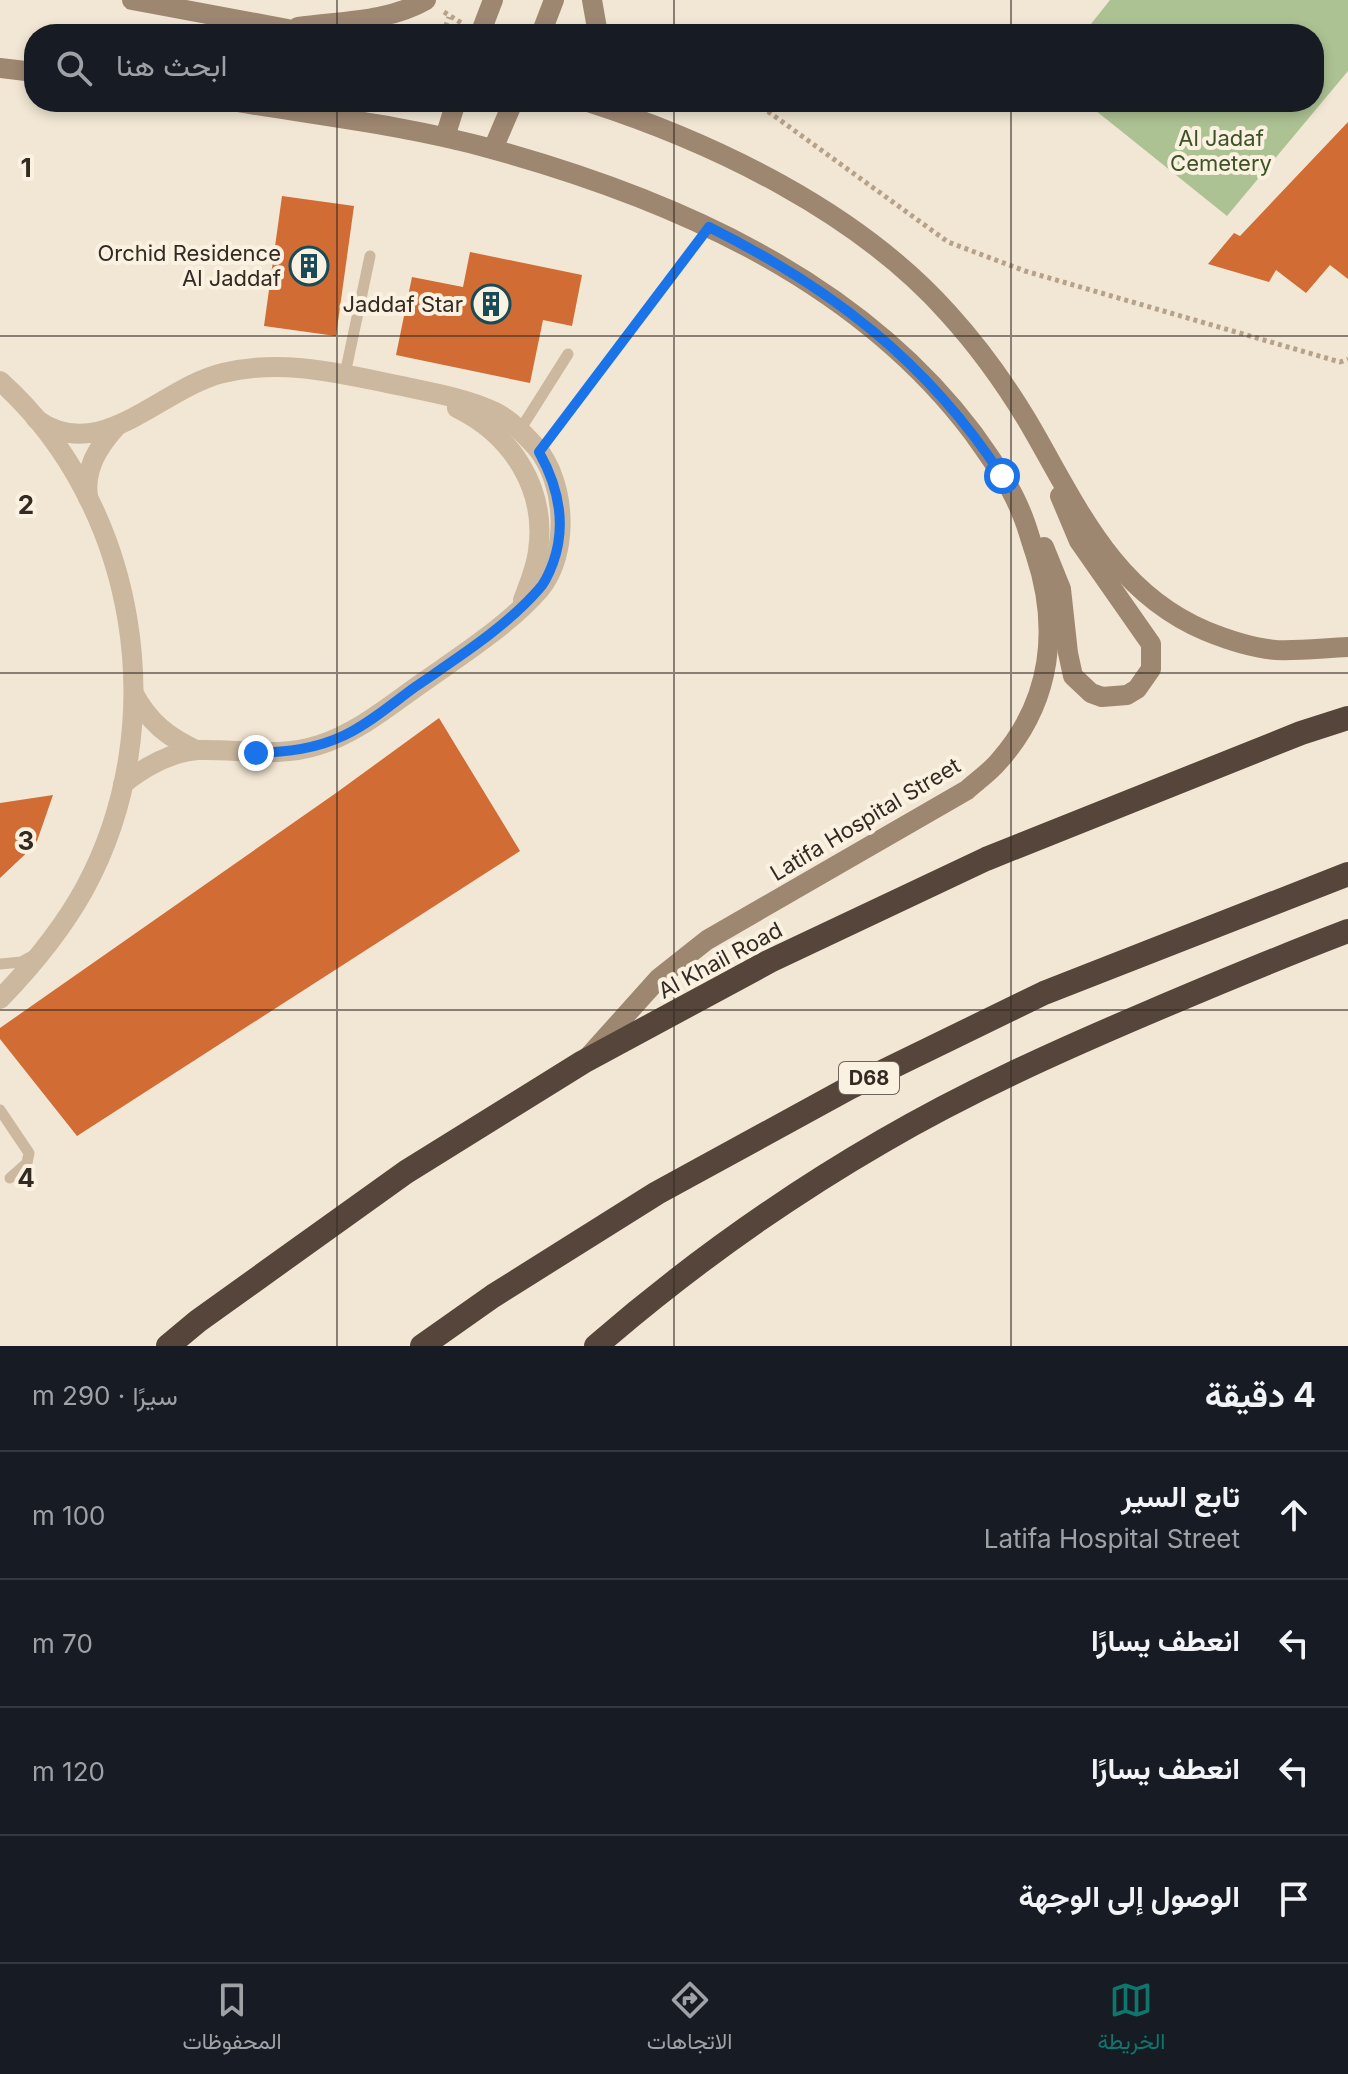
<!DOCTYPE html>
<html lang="ar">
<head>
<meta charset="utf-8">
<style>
	:root { --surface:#171b24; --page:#20242c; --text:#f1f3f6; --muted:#9ea1a6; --line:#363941; --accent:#0f766e }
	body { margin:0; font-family:Inter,Vazirmatn,sans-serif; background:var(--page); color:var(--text); direction:rtl }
	.stop { position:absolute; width:24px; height:24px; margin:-18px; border:6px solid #1a73e8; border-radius:50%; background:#fff }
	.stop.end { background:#1a73e8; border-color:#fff; box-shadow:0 2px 8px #0008 }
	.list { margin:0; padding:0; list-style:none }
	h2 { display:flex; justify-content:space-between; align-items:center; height:104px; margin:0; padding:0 32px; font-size:34px }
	h2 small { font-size:26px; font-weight:400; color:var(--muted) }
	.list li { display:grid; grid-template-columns:52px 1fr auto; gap:24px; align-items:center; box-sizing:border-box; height:128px; padding:0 32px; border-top:2px solid var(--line) }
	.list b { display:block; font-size:30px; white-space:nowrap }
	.list p { margin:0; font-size:26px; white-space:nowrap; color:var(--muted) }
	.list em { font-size:26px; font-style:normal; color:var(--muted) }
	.icon { flex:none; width:44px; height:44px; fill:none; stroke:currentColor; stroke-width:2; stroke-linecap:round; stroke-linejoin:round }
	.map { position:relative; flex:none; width:1348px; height:1346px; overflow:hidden; direction:ltr }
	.search { position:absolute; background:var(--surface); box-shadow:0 4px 12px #0003; left:24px; right:24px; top:24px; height:88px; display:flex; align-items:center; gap:20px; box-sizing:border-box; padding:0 28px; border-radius:32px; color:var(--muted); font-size:30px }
	.sheet { height:616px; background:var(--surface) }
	nav { display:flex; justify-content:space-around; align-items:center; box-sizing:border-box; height:112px; border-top:2px solid var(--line); background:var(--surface); font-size:22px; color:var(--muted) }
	nav a { display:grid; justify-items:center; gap:4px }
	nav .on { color:var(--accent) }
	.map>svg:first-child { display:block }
</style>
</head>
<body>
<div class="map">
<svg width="1348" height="1346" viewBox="0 0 1348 1346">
	<rect width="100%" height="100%" fill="#f2e7d4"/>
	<polygon fill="#adc293" points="1110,0 1348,0 1348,71 1227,216 1085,102 1314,102 1314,34 1083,34"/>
	<g fill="#d06c34">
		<polygon points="1348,122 1348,279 1330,265 1306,293 1276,270 1269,282 1208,264 1234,233 1240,236"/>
		<polygon points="282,196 354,206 336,336 264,326"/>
		<polygon points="470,252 582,275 572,326 543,320 530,383 396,355 412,277 463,287"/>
		<polygon points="439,718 520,851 77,1136 0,1039 0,1028 336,793"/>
		<polygon points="53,795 36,844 0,878 0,803"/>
	</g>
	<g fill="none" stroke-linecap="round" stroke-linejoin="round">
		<g stroke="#b6a28a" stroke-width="5" stroke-dasharray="4 4" stroke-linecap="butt">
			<polyline points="444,12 463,24"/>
			<polyline points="443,34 449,17"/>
			<polyline points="641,34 655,30 661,34"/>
			<polyline points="755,102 948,242 1025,271 1340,362 1348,359"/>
			<polyline points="552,435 695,245"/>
		</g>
		<g stroke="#cbb89f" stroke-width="11">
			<polyline points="345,374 370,256"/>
			<polyline points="520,430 568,354"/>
			<polyline points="0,964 21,962 34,955"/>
			<polyline points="0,1110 29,1153 27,1163 10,1178"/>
		</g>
		<g stroke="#cbb89f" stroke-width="20">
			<path d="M0 381C139 506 173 725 85 888 62 930 33 965 0 999"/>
			<path d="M457 408C512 435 547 489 538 551 536 568 529 584 523 600"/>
			<path d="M36 419C101 466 160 388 223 373 284 358 342 374 402 386 433 393 466 398 495 412 511 420 524 434 536 447 566 482 570 553 540 589 509 625 460 656 422 683 389 706 357 733 319 745 279 758 239 749 199 750 172 751 143 768 123 784"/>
			<path d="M88 498C84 470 97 448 116 427"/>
			<path d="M134 694C149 722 168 737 196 750"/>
		</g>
		<g stroke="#9e8771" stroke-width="20">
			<polyline points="132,0 314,34"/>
			<polyline points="592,0 598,34"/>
			<path d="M298 27C341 21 388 22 426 0"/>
			<polyline points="480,34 493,0"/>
			<polyline points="541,34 554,0"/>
			<polyline points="0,68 34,72"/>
			<path d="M237 102C322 116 409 126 492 149 673 199 857 279 973 433 990 457 1010 484 1021 512 1027 525 1030 539 1035 553 1060 628 1052 701 999 761 990 772 977 781 967 790L707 940 659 978 589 1056"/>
			<path d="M588 102C715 143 858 212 948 313 978 346 1004 382 1027 420 1076 503 1111 591 1206 631 1228 640 1252 648 1276 650 1299 651 1324 648 1348 647"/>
			<polyline points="445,137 456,102"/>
			<polyline points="493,149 513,102"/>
			<polyline points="1044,547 1061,589 1068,653 1073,676 1091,693 1102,697 1127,695 1137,689 1151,669 1151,644 1079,541 1060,496"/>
		</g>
		<g stroke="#55453a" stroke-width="24">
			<polyline points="168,1346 198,1321 406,1172 583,1062 770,961 986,859 1301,733 1348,718"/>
			<polyline points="422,1346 493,1296 657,1193 849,1088 1044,993 1348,874"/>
			<path d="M596 1346C685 1269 781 1200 883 1141 967 1092 1056 1052 1145 1014 1213 985 1280 957 1348 931"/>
		</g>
	</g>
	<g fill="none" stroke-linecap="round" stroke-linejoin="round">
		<path stroke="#1a73e8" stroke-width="10" d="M256 753C287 752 316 749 345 735 370 723 393 703 415 687 457 658 505 628 539 589 545 583 550 571 553 563 567 524 558 486 539 452L709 227C831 288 927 361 1002 476"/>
	</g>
	<path fill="none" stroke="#332a23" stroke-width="2" stroke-opacity="0.55" d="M337 0V34M674 0V34M1011 0V34M337 102V1346M674 102V1346M1011 102V1346M0 336H1348M0 673H1348M0 1010H1348"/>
	<defs>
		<g id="building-ring" transform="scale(2)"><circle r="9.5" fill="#faf1e0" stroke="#164b57" stroke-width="1.5"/><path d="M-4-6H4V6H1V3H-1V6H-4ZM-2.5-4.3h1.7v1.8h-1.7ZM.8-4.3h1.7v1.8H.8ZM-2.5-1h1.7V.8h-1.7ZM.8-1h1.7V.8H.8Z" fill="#164b57"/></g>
	</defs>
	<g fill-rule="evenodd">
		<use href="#building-ring" x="309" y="266"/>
		<use href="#building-ring" x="491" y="304"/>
	</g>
	<g text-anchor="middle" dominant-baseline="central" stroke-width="8" stroke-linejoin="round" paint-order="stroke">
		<rect fill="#faf1e0" stroke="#6f665c" stroke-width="2" x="839" y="1062" width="60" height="32" rx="6"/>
		<g font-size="20" font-weight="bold" fill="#332a23">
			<text x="869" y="1078">D68</text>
		</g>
		<g font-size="22" fill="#3d5326" stroke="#faf1e0">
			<text x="1221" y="138">Al Jadaf<tspan x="1221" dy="25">Cemetery</tspan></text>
		</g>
		<g font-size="22" fill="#332a23" stroke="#faf1e0" text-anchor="end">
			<text x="281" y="253">Orchid Residence<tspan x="281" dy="25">Al Jaddaf</tspan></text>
			<text x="463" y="304">Jaddaf Star</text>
		</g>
		<g font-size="22" fill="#332a23" stroke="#faf1e0">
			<text transform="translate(865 819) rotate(-31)">Latifa Hospital Street</text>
			<text transform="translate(720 960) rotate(-28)">Al Khail Road</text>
		</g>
	</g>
	<g font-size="26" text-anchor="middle" font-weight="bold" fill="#332a23" stroke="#faf1e0" stroke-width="8" stroke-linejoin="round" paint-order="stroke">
		<text x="26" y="177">1</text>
		<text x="26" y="514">2</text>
		<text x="26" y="850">3</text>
		<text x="26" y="1187">4</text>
	</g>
</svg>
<div class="stop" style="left:1002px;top:476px"></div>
<div class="stop end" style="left:256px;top:753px"></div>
<div class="search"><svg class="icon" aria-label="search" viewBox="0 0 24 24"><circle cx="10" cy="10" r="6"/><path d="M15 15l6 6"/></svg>ابحث هنا</div>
</div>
<section class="sheet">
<h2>4 دقيقة<small>سيرًا · 290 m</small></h2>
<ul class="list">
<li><svg class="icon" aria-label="ahead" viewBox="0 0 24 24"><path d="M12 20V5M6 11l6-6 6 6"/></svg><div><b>تابع السير</b><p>Latifa Hospital Street</p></div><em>100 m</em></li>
<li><svg class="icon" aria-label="left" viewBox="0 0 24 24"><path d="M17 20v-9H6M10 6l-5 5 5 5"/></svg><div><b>انعطف يسارًا</b></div><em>70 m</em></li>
<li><svg class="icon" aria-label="left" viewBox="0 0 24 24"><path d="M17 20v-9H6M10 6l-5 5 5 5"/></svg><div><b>انعطف يسارًا</b></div><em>120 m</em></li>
<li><svg class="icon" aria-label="arrive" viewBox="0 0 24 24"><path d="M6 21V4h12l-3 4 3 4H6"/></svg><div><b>الوصول إلى الوجهة</b></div></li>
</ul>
</section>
<nav>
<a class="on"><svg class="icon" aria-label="map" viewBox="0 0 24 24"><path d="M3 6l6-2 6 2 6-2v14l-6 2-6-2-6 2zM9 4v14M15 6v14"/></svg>الخريطة</a>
<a><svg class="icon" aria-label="directions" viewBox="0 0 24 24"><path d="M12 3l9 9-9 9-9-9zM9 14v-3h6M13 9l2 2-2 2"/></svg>الاتجاهات</a>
<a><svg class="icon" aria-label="saved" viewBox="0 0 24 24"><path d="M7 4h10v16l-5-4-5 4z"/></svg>المحفوظات</a>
</nav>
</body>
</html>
